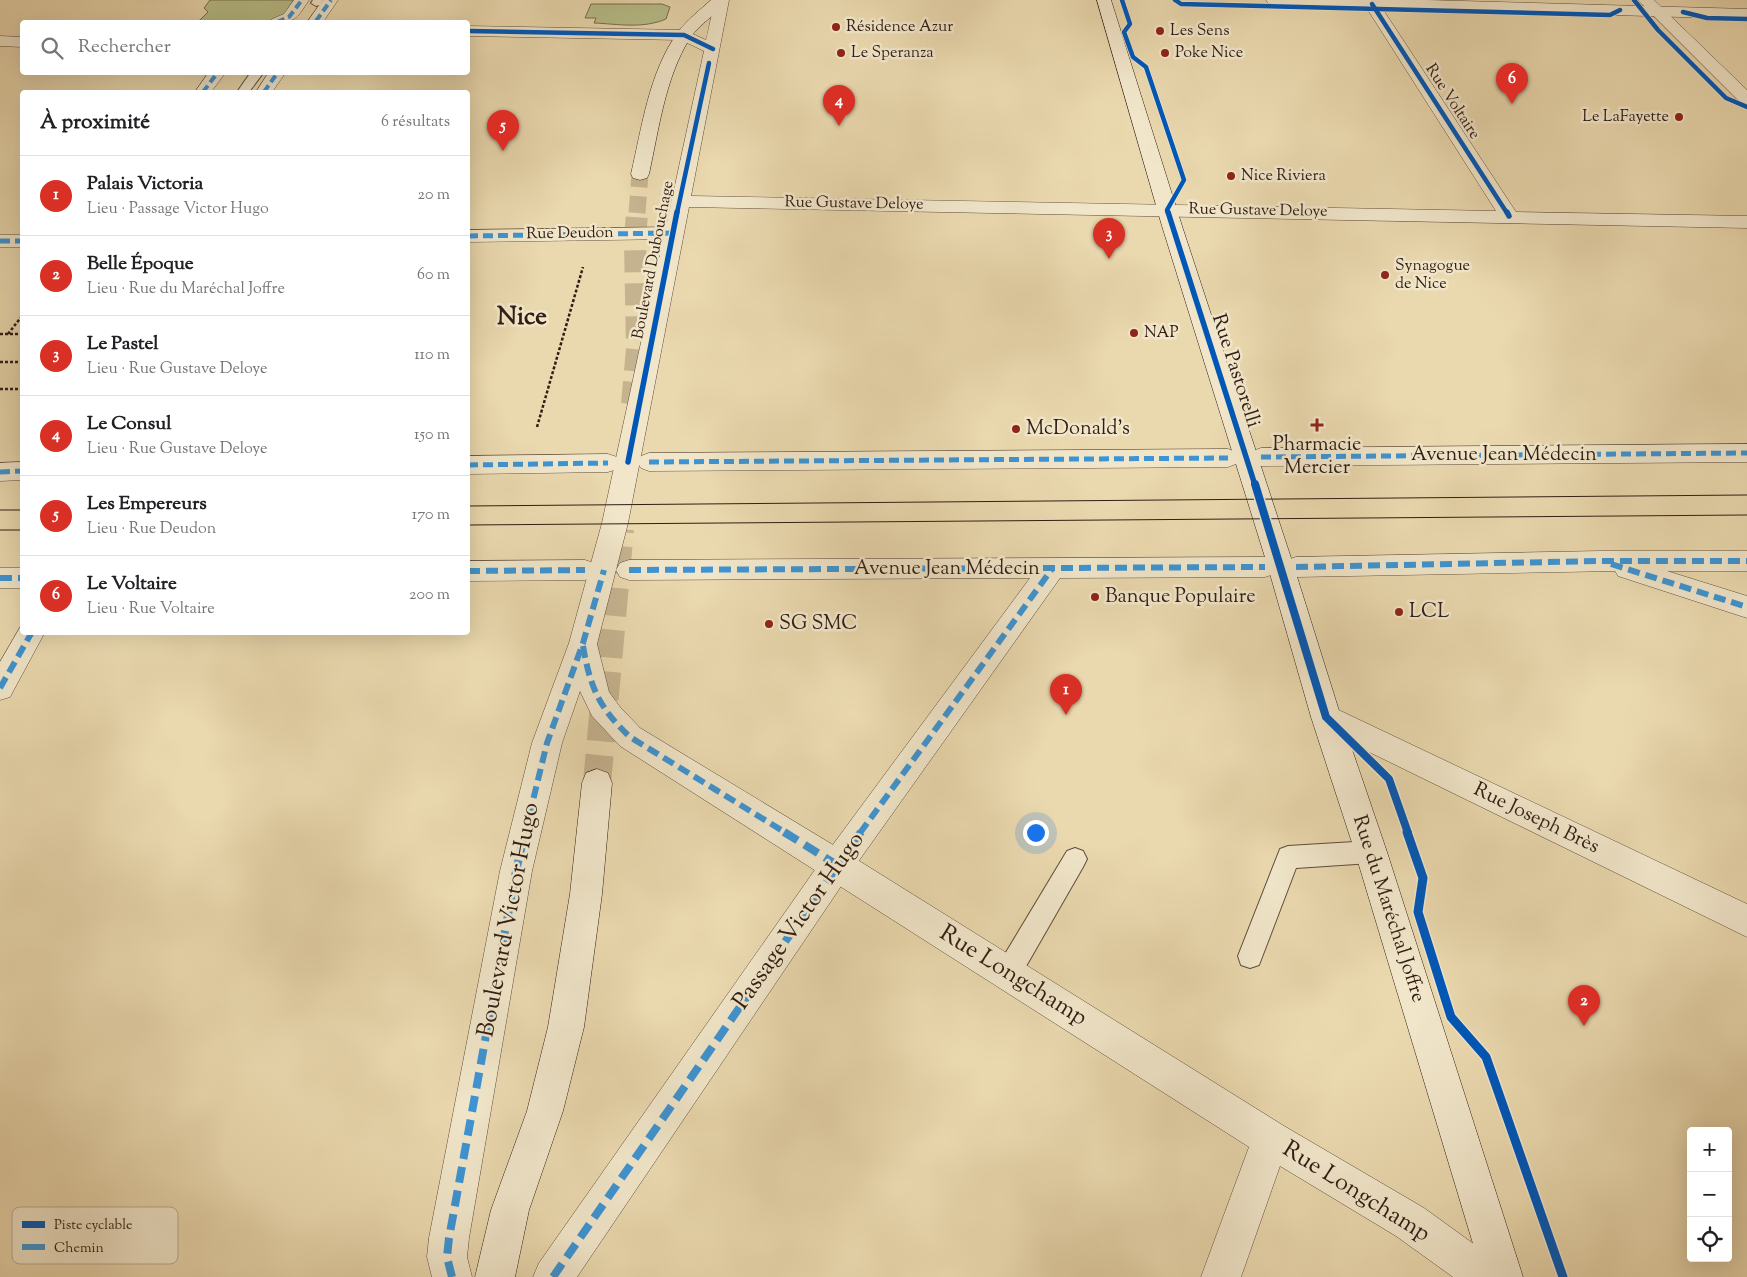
<!DOCTYPE html>
<html lang="fr">
<head>
<meta charset="utf-8">
<style>
	:root { --surface:#fff; --page:#f6f6f6; --text:#202124; --muted:#757577; --line:#e0e0e0; --accent:#d93025 }
	body { margin:0; font-family:"Sorts Mill Goudy",serif; background:var(--page); color:var(--text) }
	.controls { position:absolute; right:15px; bottom:15px; display:grid; overflow:hidden; border-radius:5px; box-shadow:0 5px 20px #0002 }
	.controls button { width:45px; height:45px; display:grid; place-items:center; padding:0; border:0; border-bottom:1px solid var(--line); background:var(--surface); color:var(--text); font:25px sans-serif }
	.you { position:absolute; left:1035px; top:832px; width:18px; height:18px; margin:-12px; border:4px solid #fff; border-radius:50%; background:#1a73e8; box-shadow:0 0 0 8px #1a73e833 }
	.badge { display:grid; place-items:center; width:32px; height:32px; border-radius:50%; background:var(--accent); color:#fff; font-size:16px; font-weight:700 }
	.pin { position:absolute; translate:-50% -41px; filter:drop-shadow(0 1px 2px #0008) }
	.pin::after { content:''; position:absolute; top:26px; width:18px; height:15px; background:inherit; clip-path:polygon(0 0,100% 0,50% 100%) }
	.list { margin:0; padding:0; list-style:none }
	h2 { display:flex; justify-content:space-between; align-items:center; height:65px; margin:0; padding:0 20px; font-size:21px }
	h2 small { font-size:16px; font-weight:400; color:var(--muted) }
	.list li { display:grid; grid-template-columns:32px 1fr auto; gap:15px; align-items:center; box-sizing:border-box; height:80px; padding:0 20px; border-top:1px solid var(--line) }
	.list b { display:block; font-size:19px; white-space:nowrap }
	.list p { margin:0; font-size:16px; white-space:nowrap; color:var(--muted) }
	.list em { font-size:16px; font-style:normal; color:var(--muted) }
	.icon { flex:none; width:28px; height:28px; fill:none; stroke:currentColor; stroke-width:2; stroke-linecap:round; stroke-linejoin:round }
	.map { position:relative; flex:none; width:1747px; height:1277px; overflow:hidden }
	.search { position:absolute; background:var(--surface); box-shadow:0 5px 20px #0002; left:20px; top:20px; width:450px; height:55px; display:flex; align-items:center; gap:12px; box-sizing:border-box; padding:0 18px; border-radius:5px; color:var(--muted); font-size:19px }
	.panel { position:absolute; background:var(--surface); box-shadow:0 5px 20px #0002; left:20px; top:90px; width:450px; height:545px; border-radius:5px }
	.map>svg:first-child { display:block }
</style>
</head>
<body>
<div class="map">
<svg width="1747" height="1277" viewBox="0 0 1747 1277">
	<rect width="100%" height="100%" fill="#ead8ae"/>
	<filter id="stains"><feTurbulence type="fractalNoise" baseFrequency=".004" numOctaves="4"/><feColorMatrix values="0 0 0 0 .2 0 0 0 0 .09 0 0 0 0 .02 0 0 0 .5 -.17"/></filter>
	<radialGradient id="worn" r=".72"><stop offset=".6" stop-color="#630" stop-opacity="0"/><stop offset="1" stop-color="#630" stop-opacity=".3"/></radialGradient>
	<g fill="#b8be89" stroke="#746e4e">
		<polygon points="210,0 295,0 283,16 266,22 196,22 200,20 208,12 204,8"/>
		<path d="M591 4H662L670 7 666 19C643 29 618 24 594 23L596 18H585Z"/>
	</g>
	<g fill="none" stroke-linecap="round" stroke-linejoin="round">
		<polyline stroke="#c5b38f" stroke-width="17" stroke-dasharray="17 9" stroke-linecap="butt" points="637,213 640,174"/>
		<polyline stroke="#c5b38f" stroke-width="22" stroke-dasharray="22 11" stroke-linecap="butt" points="632,404 637,349 635,242 637,212"/>
		<polyline stroke="#c5b38f" stroke-width="28" stroke-dasharray="28 14" stroke-linecap="butt" points="597,783 620,529"/>
		<g stroke="#5e4c3a" stroke-width="2">
			<g id="service">
				<polygon points="313,0 323,0 320,5 316,6 311,3"/>
				<polygon points="251,72 264,72 249,92 237,92"/>
				<polygon points="1371,841 1379,844 1383,852 1379,860 1371,863 1296,868 1259,965 1250,968 1241,965 1238,956 1280,849 1288,846"/>
				<polygon points="1075,848 1083,851 1087,859 1083,867 1017,982 1008,985 999,982 996,973 999,964 1067,851"/>
			</g>
		</g>
		<g stroke="#5e4c3a" stroke-width="1">
			<g id="pedestrian">
				<path d="M294 0H309C295 21 296 22 270 22L272 19 284 14Z"/>
				<polygon points="323,0 338,0 323,22 309,22 308,21"/>
				<polygon points="209,72 226,72 211,92 195,92"/>
				<polygon points="269,72 286,72 272,92 256,92"/>
				<polygon points="673,227 680,229 683,233 680,237 673,239 468,242 468,230"/>
				<rect x="0" y="235" width="22" height="12"/>
				<polygon points="1747,444 1747,462 1261,466 1253,463 1249,457 1253,451 1261,448"/>
				<polygon points="1228,449 1236,452 1240,458 1236,464 1228,467 649,471 641,468 637,462 641,456 649,453"/>
				<polygon points="608,454 617,457 620,463 617,469 608,472 468,474 468,456"/>
				<polygon points="22,462 22,480 0,481 0,463"/>
				<polygon points="1601,551 1747,551 1747,571 1667,571 1747,596 1747,618 1618,576 1615,571 1296,577 1287,574 1283,567 1287,560 1296,557"/>
				<polygon points="1265,557 1274,560 1278,567 1274,574 1265,577 1060,578 848,876 577,1277 533,1277 539,1263 826,854 1030,578 629,580 620,577 616,570 620,563 629,560"/>
				<polygon points="585,560 594,563 598,570 594,577 585,580 468,581 468,561"/>
				<rect x="0" y="568" width="22" height="20"/>
				<polygon points="22,624 22,632 45,632 10,697 0,700 0,662"/>
			</g>
		</g>
		<g stroke="#5e4c3a" stroke-width="1">
			<g id="minor">
				<polygon points="715,0 729,0 691,196 1496,211 1366,7 1273,4 1268,3 1266,0 1426,0 1747,9 1747,19 1382,8 1516,212 1747,216 1747,228 689,207 628,523 597,644 609,692 620,707 640,728 848,854 1284,1126 1424,1208 1500,1263 1506,1277 1453,1277 1396,1236 1280,1166 1241,1277 1201,1277 1249,1147 620,746 592,716 580,691 562,743 532,871 469,1238 467,1257 472,1277 432,1277 427,1257 429,1238 500,871 532,743 569,643 602,523 704,51 681,40 468,36 468,26 684,30 706,40"/>
				<polygon points="0,36 22,37 22,47 0,46"/>
				<polygon points="1326,704 1747,904 1747,937 1316,726 1311,717 1316,708"/>
			</g>
		</g>
		<g stroke="#5e4c3a" stroke-width="1">
			<polygon id="tertiary" points="1638,0 1654,0 1747,90 1747,104 1741,103"/>
		</g>
		<g stroke="#301d14" stroke-width="1">
			<g id="secondary">
				<path d="M711 0H727C717 15 700 23 690 38 665 78 659 129 649 174L647 178 640 180 633 178 631 174C642 127 649 72 678 32 687 20 700 10 711 0Z"/>
				<polygon points="1097,0 1111,0 1182,226 1294,567 1341,717 1387,852 1523,1277 1483,1277 1355,852 1311,717 1268,567 1162,226"/>
				<polygon points="597,769 608,773 612,783 602,894 584,1027 563,1111 529,1210 515,1277 475,1277 491,1210 527,1111 548,1027 570,894 582,783 586,773"/>
			</g>
		</g>
		<g stroke="#301d14" stroke-width="2.5" stroke-dasharray="3 2" stroke-linecap="butt">
			<polyline points="0,334 22,334"/>
			<polyline points="8,334 22,316"/>
			<polyline points="0,362 22,362"/>
			<polyline points="0,389 22,389"/>
			<polyline points="537,427 583,267"/>
		</g>
		<use href="#service" fill="#f1e6ca" fill-rule="evenodd"/>
		<use href="#pedestrian" fill="#f1e6ca" fill-rule="evenodd"/>
		<use href="#minor" fill="#f1e6ca" fill-rule="evenodd"/>
		<use href="#tertiary" fill="#f1e6ca" fill-rule="evenodd"/>
		<use href="#secondary" fill="#f1e6ca" fill-rule="evenodd"/>
		<g stroke="#301d14" stroke-width="1">
			<polyline points="468,506 1747,495"/>
			<polyline points="0,510 22,510"/>
			<polyline points="468,525 1747,515"/>
			<polyline points="0,530 22,530"/>
		</g>
		<g stroke="#3d94d3" stroke-width="4" stroke-dasharray="8 4" stroke-linecap="butt">
			<polyline points="316,21 331,0"/>
			<polyline points="277,22 289,17 302,0"/>
			<polyline points="203,92 218,72"/>
			<polyline points="264,92 278,72"/>
		</g>
		<g stroke="#3d94d3" stroke-width="5" stroke-dasharray="10 5" stroke-linecap="butt">
			<polyline points="468,236 673,233"/>
			<polyline points="0,241 22,241"/>
			<polyline points="1261,457 1747,453"/>
			<polyline points="649,462 1228,458"/>
			<polyline points="468,465 608,463"/>
			<polyline points="0,472 22,471"/>
		</g>
		<g stroke="#3d94d3" stroke-width="6" stroke-dasharray="12 6" stroke-linecap="butt">
			<polyline points="1611,564 1747,607"/>
			<polyline points="1296,567 1601,561 1747,561"/>
			<polyline points="629,570 1265,567"/>
			<polyline points="468,571 585,570"/>
			<polyline points="0,578 22,578"/>
			<path d="M583 646C590 687 599 708 630 737L786 833"/>
			<polyline points="0,688 32,632"/>
			<polyline points="525,833 547,743 583,643 604,570"/>
			<polyline points="860,833 1052,569"/>
		</g>
		<g stroke="#3d94d3" stroke-width="8" stroke-dasharray="16 8" stroke-linecap="butt">
			<polyline points="784,832 837,865"/>
			<polyline points="452,1277 447,1257 449,1238 516,871 525,832"/>
			<polyline points="553,1277 861,832"/>
		</g>
		<g stroke="#f1e6ca" stroke-width="6">
			<g id="cycleway-far3">
				<polyline points="1122,0 1130,24 1124,32 1133,57 1146,67 1184,180 1167,210 1168,213"/>
				<polyline points="1175,0 1181,4 1610,15 1620,10"/>
				<polyline points="1634,0 1658,30 1726,98 1747,107"/>
				<polyline points="1372,4 1507,213"/>
				<polyline points="1683,12 1707,18 1747,19"/>
				<polyline points="468,31 684,35 713,49"/>
				<polyline points="677,213 709,63"/>
			</g>
		</g>
		<g stroke="#f1e6ca" stroke-width="8">
			<g id="cycleway-far2">
				<polyline points="1168,212 1255,485"/>
				<polyline points="1507,212 1509,216"/>
				<polyline points="628,462 677,212"/>
			</g>
		</g>
		<g stroke="#f1e6ca" stroke-width="11">
			<polyline id="cycleway-far1" points="1255,484 1326,717 1389,779 1408,833"/>
		</g>
		<g stroke="#f1e6ca" stroke-width="12">
			<polyline id="cycleway" points="1407,832 1423,878 1418,912 1451,1017 1486,1057 1563,1277"/>
		</g>
		<use href="#cycleway-far3" stroke="#0057b8" stroke-width="4.5"/>
		<use href="#cycleway-far2" stroke="#0057b8" stroke-width="5.5"/>
		<use href="#cycleway-far1" stroke="#0057b8" stroke-width="8"/>
		<use href="#cycleway" stroke="#0057b8" stroke-width="9"/>
	</g>
	<g fill="#8f2418" stroke="#f1e6ca" stroke-width="2">
		<circle cx="836" cy="27" r="5"/>
		<circle cx="1160" cy="31" r="5"/>
		<circle cx="841" cy="53" r="5"/>
		<circle cx="1165" cy="53" r="5"/>
		<circle cx="1679" cy="117" r="5"/>
		<circle cx="1231" cy="176" r="5"/>
		<circle cx="1385" cy="275" r="5"/>
		<circle cx="1134" cy="333" r="5"/>
		<path d="M1314.5 417.5h5v5h5v5h-5v5h-5v-5h-5v-5h5z"/>
		<circle cx="1016" cy="429" r="5"/>
		<circle cx="1095" cy="597" r="5"/>
		<circle cx="1399" cy="612" r="5"/>
		<circle cx="769" cy="624" r="5"/>
	</g>
	<g text-anchor="middle" dominant-baseline="central" stroke-width="5" stroke-linejoin="round" paint-order="stroke">
		<g font-size="16" fill="#301d14" stroke="#f1e6ca" text-anchor="start">
			<text x="846" y="27">Résidence Azur</text>
			<text x="1170" y="31">Les Sens</text>
			<text x="851" y="53">Le Speranza</text>
			<text x="1175" y="53">Poke Nice</text>
			<text x="1669" y="117" text-anchor="end">Le LaFayette</text>
			<text x="1241" y="176">Nice Riviera</text>
			<text x="1395" y="266">Synagogue<tspan x="1395" dy="18">de Nice</tspan></text>
			<text x="1144" y="333">NAP</text>
		</g>
		<g font-size="16" fill="#301d14" stroke="#f1e6ca">
			<text transform="translate(1452 102) rotate(57)">Rue Voltaire</text>
			<text transform="translate(854 204) rotate(1)">Rue Gustave Deloye</text>
			<text transform="translate(1258 211) rotate(1)">Rue Gustave Deloye</text>
			<text transform="translate(570 234) rotate(-1)">Rue Deudon</text>
			<text transform="translate(654 260) rotate(-79)">Boulevard Dubouchage</text>
		</g>
		<g font-size="20" fill="#301d14" stroke="#f1e6ca">
			<text transform="translate(1235 371) rotate(72)">Rue Pastorelli</text>
			<text x="1504" y="455">Avenue Jean Médecin</text>
			<text x="947" y="569">Avenue Jean Médecin</text>
			<text transform="translate(1536 819) rotate(26)">Rue Joseph Brès</text>
			<text transform="translate(1388 909) rotate(72)">Rue du Maréchal Joffre</text>
		</g>
		<g font-size="20" fill="#301d14" stroke="#f1e6ca" text-anchor="start">
			<text x="1026" y="429">McDonald's</text>
			<text x="1317" y="445" text-anchor="middle">Pharmacie<tspan x="1317" dy="23">Mercier</tspan></text>
			<text x="1105" y="597">Banque Populaire</text>
			<text x="1409" y="612">LCL</text>
			<text x="779" y="624">SG SMC</text>
		</g>
		<g font-size="24" fill="#301d14" stroke="#f1e6ca">
			<text transform="translate(509 920) rotate(-79)">Boulevard Victor Hugo</text>
			<text transform="translate(799 921) rotate(-55)">Passage Victor Hugo</text>
			<text transform="translate(1013 976) rotate(32)">Rue Longchamp</text>
			<text transform="translate(1356 1192) rotate(32)">Rue Longchamp</text>
		</g>
		<g font-size="25" font-weight="bold" fill="#301d14" stroke="#f1e6ca">
			<text x="522" y="318">Nice</text>
		</g>
	</g>
	<rect x="12" y="1207" width="166" height="57" rx="8" fill="#f1e6ca" stroke="#b7aa93" stroke-width="1"/>
	<rect x="22" y="1221" width="23" height="7" fill="#0057b8"/>
	<rect x="22" y="1244" width="23" height="6" fill="#3d94d3"/>
	<g font-size="14" fill="#301d14">
		<text x="54" y="1229">Piste cyclable</text>
		<text x="54" y="1252">Chemin</text>
	</g>
	<rect width="100%" height="100%" filter="url(#stains)"/>
	<rect width="100%" height="100%" fill="url(#worn)"/>
</svg>
<div class="controls">
<button>+</button>
<button>−</button>
<button><svg class="icon" aria-label="locate" viewBox="0 0 24 24"><circle cx="12" cy="12" r="6"/><path d="M12 2v4M12 18v4M2 12h4M18 12h4"/></svg></button>
</div>
<div class="you"></div>
<div class="pin badge" style="left:1066px;top:715px">1</div>
<div class="pin badge" style="left:1584px;top:1026px">2</div>
<div class="pin badge" style="left:1109px;top:259px">3</div>
<div class="pin badge" style="left:839px;top:126px">4</div>
<div class="pin badge" style="left:503px;top:151px">5</div>
<div class="pin badge" style="left:1512px;top:104px">6</div>
<div class="search"><svg class="icon" aria-label="search" viewBox="0 0 24 24"><circle cx="10" cy="10" r="6"/><path d="M15 15l6 6"/></svg>Rechercher</div>
<section class="panel">
<h2>À proximité<small>6 résultats</small></h2>
<ul class="list">
<li><span class="badge">1</span><div><b>Palais Victoria</b><p>Lieu · Passage Victor Hugo</p></div><em>20 m</em></li>
<li><span class="badge">2</span><div><b>Belle Époque</b><p>Lieu · Rue du Maréchal Joffre</p></div><em>60 m</em></li>
<li><span class="badge">3</span><div><b>Le Pastel</b><p>Lieu · Rue Gustave Deloye</p></div><em>110 m</em></li>
<li><span class="badge">4</span><div><b>Le Consul</b><p>Lieu · Rue Gustave Deloye</p></div><em>150 m</em></li>
<li><span class="badge">5</span><div><b>Les Empereurs</b><p>Lieu · Rue Deudon</p></div><em>170 m</em></li>
<li><span class="badge">6</span><div><b>Le Voltaire</b><p>Lieu · Rue Voltaire</p></div><em>200 m</em></li>
</ul>
</section>
</div>
</body>
</html>
